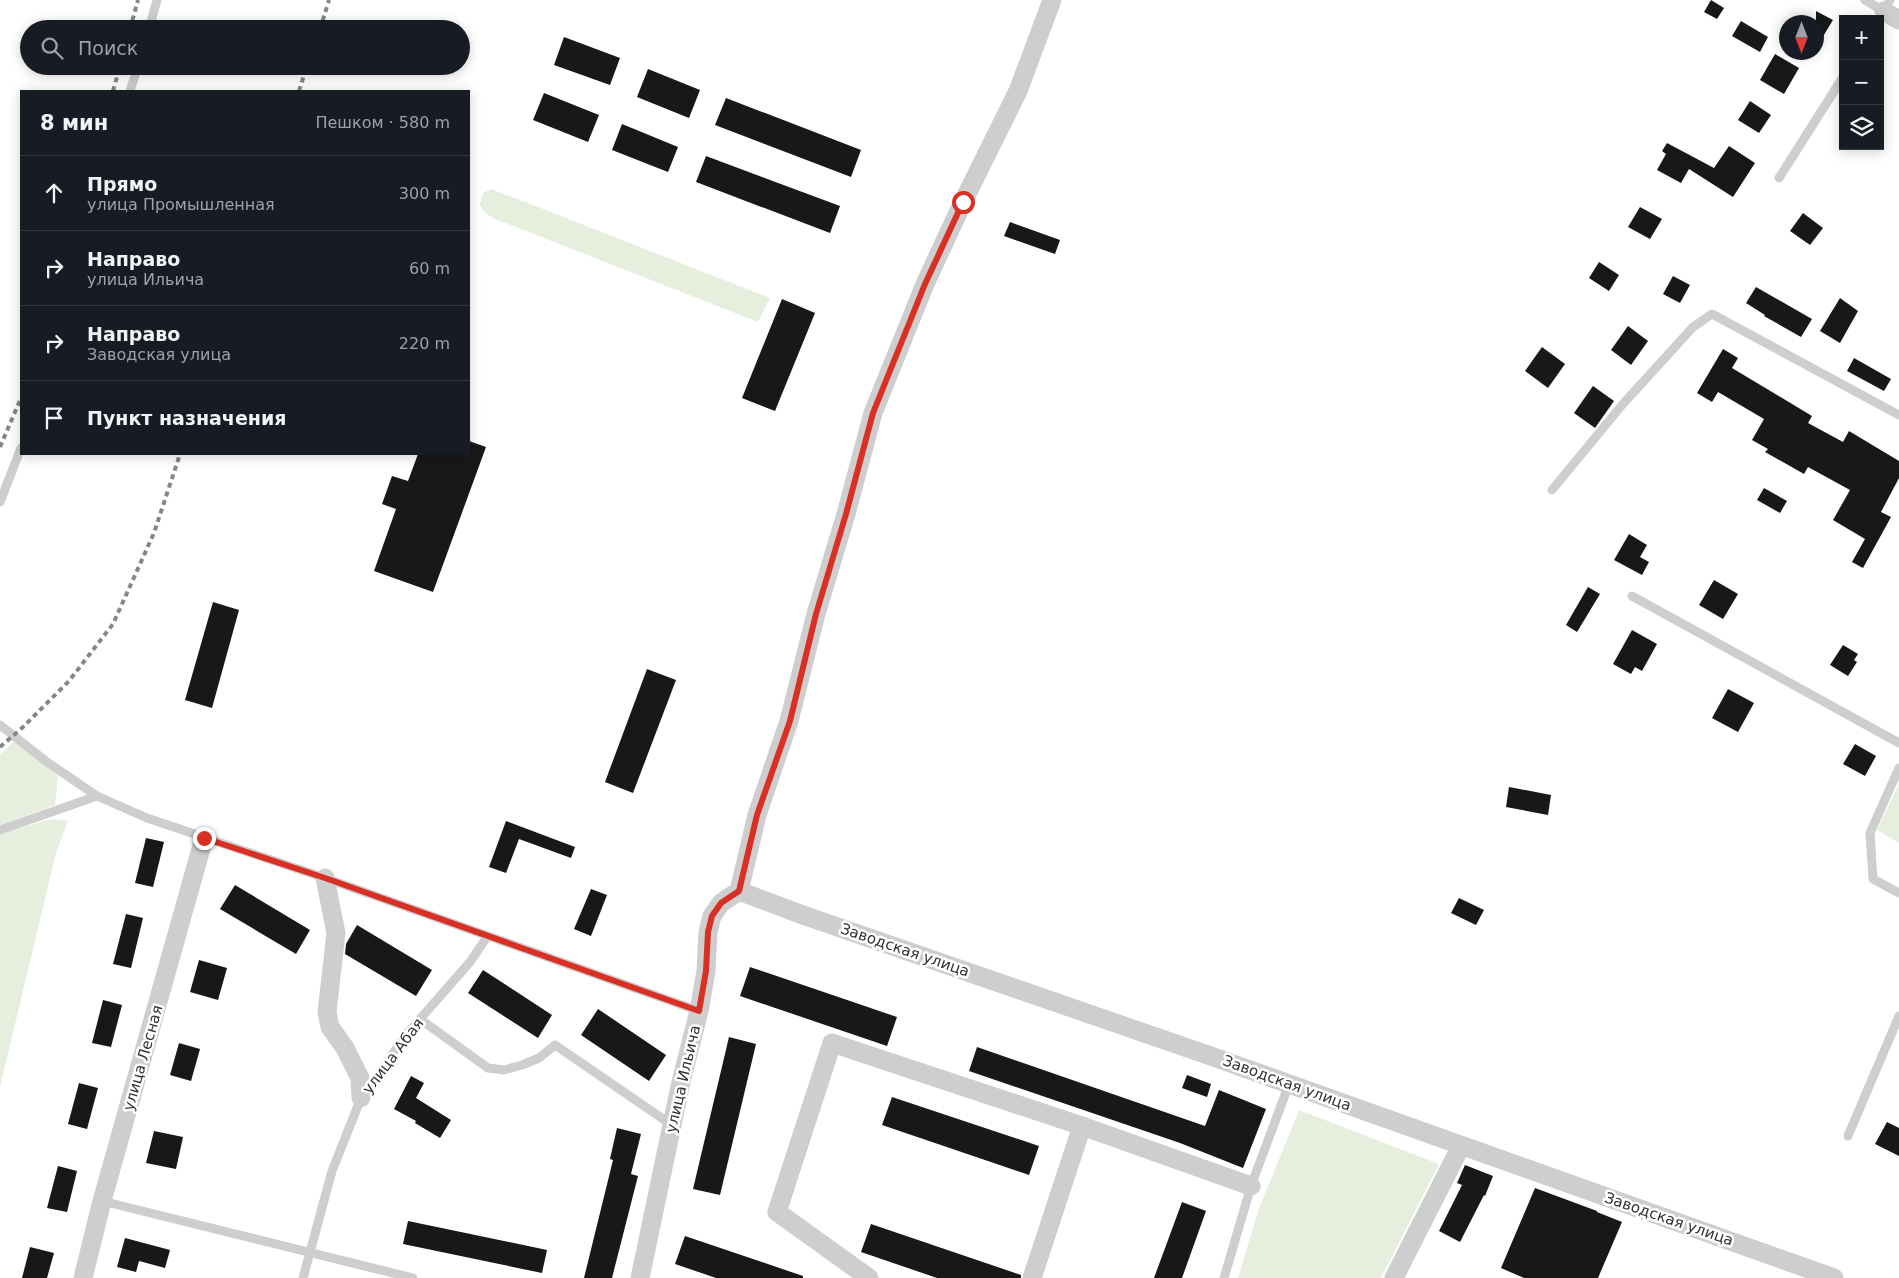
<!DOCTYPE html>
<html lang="ru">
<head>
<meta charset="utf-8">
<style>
	:root { --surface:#171b24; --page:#20242c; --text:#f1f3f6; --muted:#9ea1a6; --line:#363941 }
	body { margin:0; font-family:"DejaVu Sans",sans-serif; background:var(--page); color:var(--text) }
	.controls { position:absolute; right:15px; top:15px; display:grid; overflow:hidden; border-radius:0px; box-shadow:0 2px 12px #0003 }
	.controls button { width:45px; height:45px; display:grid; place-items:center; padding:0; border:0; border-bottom:1px solid var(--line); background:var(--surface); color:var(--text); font:25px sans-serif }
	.compass { position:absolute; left:1779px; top:15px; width:45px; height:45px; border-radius:50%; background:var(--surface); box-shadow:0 2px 12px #0003; rotate:180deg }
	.stop { position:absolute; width:15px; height:15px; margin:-11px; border:4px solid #d93025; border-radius:50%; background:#fff }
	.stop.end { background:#d93025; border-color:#fff; box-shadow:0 1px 5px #0008 }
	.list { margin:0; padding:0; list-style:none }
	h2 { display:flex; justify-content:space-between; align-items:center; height:65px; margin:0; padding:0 20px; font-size:21px }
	h2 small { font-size:16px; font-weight:400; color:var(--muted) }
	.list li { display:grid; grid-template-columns:32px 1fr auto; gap:15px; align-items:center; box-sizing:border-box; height:75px; padding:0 20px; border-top:1px solid var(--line) }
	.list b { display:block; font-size:19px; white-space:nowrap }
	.list p { margin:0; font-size:16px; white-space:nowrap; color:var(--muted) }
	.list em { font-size:16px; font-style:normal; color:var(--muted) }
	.icon { flex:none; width:28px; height:28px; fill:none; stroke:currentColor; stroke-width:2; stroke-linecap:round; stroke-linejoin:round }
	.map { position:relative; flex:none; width:1899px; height:1278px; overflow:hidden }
	.search { position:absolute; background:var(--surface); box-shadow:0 2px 12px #0003; left:20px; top:20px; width:450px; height:55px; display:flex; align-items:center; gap:12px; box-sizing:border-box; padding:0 18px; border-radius:28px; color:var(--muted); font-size:19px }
	.panel { position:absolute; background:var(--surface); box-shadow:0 2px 12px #0003; left:20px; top:90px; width:450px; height:365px; border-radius:0px }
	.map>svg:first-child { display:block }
</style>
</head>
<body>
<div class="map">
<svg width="1899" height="1278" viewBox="0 0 1899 1278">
	<rect width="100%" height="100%" fill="#fff"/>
	<g fill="#e6efde">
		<polygon points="491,189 520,200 770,298 758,322 493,218 484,212 480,204 483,193"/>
		<polygon points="15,741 58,776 55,805 0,825 0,754"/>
		<polygon points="1899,784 1899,843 1877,830"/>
		<polygon points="51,819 68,821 56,853 0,1087 0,834"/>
		<polygon points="1299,1110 1439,1164 1381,1278 1238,1278 1258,1211"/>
	</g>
	<g fill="#181818">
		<polygon points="1711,0 1724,8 1717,19 1704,12"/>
		<polygon points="1816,11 1833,20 1816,48"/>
		<polygon points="1741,21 1768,37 1760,52 1732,36"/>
		<polygon points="564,37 620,58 610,85 554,65"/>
		<polygon points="1775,54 1799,68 1784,94 1760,80"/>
		<polygon points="648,69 700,90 689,118 637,97"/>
		<polygon points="544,93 599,115 588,142 533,120"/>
		<polygon points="726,98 861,150 851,177 715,125"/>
		<polygon points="1750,101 1771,115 1759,133 1738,120"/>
		<polygon points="622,124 678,147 668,172 612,150"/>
		<polygon points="1667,143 1714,168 1729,146 1755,163 1733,197 1689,169 1681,183 1657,170 1666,154 1662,151"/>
		<polygon points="706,156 840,206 830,233 696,182"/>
		<polygon points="1640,207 1662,219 1650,239 1628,227"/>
		<polygon points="1803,213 1823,228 1810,245 1790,231"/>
		<polygon points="1010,222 1060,240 1055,254 1004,236"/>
		<polygon points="1599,262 1619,275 1609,291 1589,278"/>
		<polygon points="1673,276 1690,285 1680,303 1663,294"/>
		<polygon points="1756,287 1812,319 1801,337 1764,316 1765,315 1746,303"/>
		<polygon points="1840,298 1858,311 1840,343 1820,331"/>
		<polygon points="782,299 815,313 775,411 742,398"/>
		<polygon points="1628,326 1648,341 1631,365 1611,350"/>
		<polygon points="1542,347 1565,364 1548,388 1525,371"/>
		<polygon points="1723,349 1738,358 1732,368 1812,416 1808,423 1843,442 1849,431 1899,461 1899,478 1881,512 1891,517 1863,568 1852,562 1865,539 1833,520 1850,490 1808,467 1804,474 1765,452 1768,449 1752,440 1764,419 1718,392 1712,402 1697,393"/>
		<polygon points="1854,358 1891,379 1884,391 1847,371"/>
		<polygon points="1593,386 1614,401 1595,428 1574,413"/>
		<polygon points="469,441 486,447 433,592 374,571 396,509 382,504 392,476 408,481 418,454 469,454"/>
		<polygon points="1764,488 1787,501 1780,513 1757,500"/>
		<polygon points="1629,534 1647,545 1640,557 1649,562 1642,575 1614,560"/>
		<polygon points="1714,580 1738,594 1723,619 1699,605"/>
		<polygon points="1588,587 1600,594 1577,632 1566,625"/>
		<polygon points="213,602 239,610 212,708 185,700"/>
		<polygon points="1632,630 1657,644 1642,671 1635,667 1631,674 1613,664"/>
		<polygon points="1843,645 1858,654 1854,660 1857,662 1848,676 1830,665"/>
		<polygon points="647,669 676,680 633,793 605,782"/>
		<polygon points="1728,689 1754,703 1738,732 1712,718"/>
		<polygon points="1855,744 1876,756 1865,776 1843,764"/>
		<polygon points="1509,787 1551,795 1548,815 1506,807"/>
		<polygon points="506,821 575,847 571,858 519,839 506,873 489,867"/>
		<polygon points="146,838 164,842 153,887 135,883"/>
		<polygon points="235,885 310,930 296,954 220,909"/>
		<polygon points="591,889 607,895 591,936 574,929"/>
		<polygon points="1459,898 1484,910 1476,925 1451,913"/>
		<polygon points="126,914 143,918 131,968 113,964"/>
		<polygon points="357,925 432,970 416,996 345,954 346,944"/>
		<polygon points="199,960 227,968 218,1000 190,992"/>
		<polygon points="750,967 897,1017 887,1046 740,996"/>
		<polygon points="483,970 552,1015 538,1038 468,993"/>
		<polygon points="103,1000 122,1005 111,1047 92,1043"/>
		<polygon points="598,1009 666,1055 649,1081 581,1035"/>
		<polygon points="729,1037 756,1044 720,1195 693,1189"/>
		<polygon points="179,1043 200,1049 191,1081 170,1075"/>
		<polygon points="977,1047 1205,1126 1219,1090 1266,1109 1243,1168 1180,1143 969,1071"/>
		<polygon points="1187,1075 1211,1084 1207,1097 1182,1088"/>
		<polygon points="411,1076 424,1083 416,1098 451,1120 440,1138 415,1123 416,1121 394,1109"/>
		<polygon points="79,1083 98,1088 87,1129 68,1124"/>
		<polygon points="892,1097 1039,1146 1029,1175 882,1125"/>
		<polygon points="1887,1122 1899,1128 1899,1156 1875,1144"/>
		<polygon points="617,1128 641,1134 631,1174 638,1176 612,1278 584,1278 613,1160 610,1159"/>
		<polygon points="154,1131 183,1137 176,1169 146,1163"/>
		<polygon points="1465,1165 1493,1176 1485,1196 1484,1195 1460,1242 1439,1231 1462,1185 1457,1183"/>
		<polygon points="58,1166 77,1171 67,1212 47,1208"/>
		<polygon points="1535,1188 1597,1211 1597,1212 1622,1222 1598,1278 1524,1278 1501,1268"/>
		<polygon points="1182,1202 1206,1211 1182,1278 1154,1278"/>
		<polygon points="408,1221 547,1250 542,1273 403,1244"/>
		<polygon points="871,1224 1021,1275 1021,1278 937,1278 861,1252"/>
		<polygon points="685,1236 803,1276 803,1278 716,1278 675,1264"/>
		<polygon points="125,1238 170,1250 165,1268 139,1261 136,1272 117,1267"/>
		<polygon points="30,1247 54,1253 47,1278 22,1278"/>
	</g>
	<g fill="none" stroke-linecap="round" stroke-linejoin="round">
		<g stroke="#cecece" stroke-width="9">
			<polyline points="1865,0 1884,11"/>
			<polyline points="1879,19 1890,0"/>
			<polyline points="149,29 157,0"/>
			<polyline points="130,91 138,66"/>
			<polyline points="1779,178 1843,77"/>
			<polyline points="1552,490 1622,405 1693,327 1712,314 1899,415"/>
			<polyline points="0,502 21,448"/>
			<polyline points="1632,596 1899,743"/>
			<polyline points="0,725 47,762 97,796 147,818 325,878 699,1011"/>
			<polyline points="1899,768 1870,833 1873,879 1899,893"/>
			<polyline points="0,830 97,796"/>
			<polyline points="420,1019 488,1068 504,1070 522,1065 539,1058 555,1045 672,1125"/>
			<polyline points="1848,1136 1899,1016"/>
			<polyline points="102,1201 413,1278"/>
			<polyline points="303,1278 332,1171 361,1098 406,1035 470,962 487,937"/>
			<polyline points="1224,1278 1251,1186 1289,1084"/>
		</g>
		<g stroke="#cecece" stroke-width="19">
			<polyline points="1884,11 1899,20"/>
			<polyline points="325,878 336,933 327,1012 330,1027 345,1048 360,1078 361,1098"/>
			<polyline points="739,891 800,914 1205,1054 1834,1278"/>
			<polyline points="739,891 757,815 789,721 816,614 846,514 873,413 925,284 963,202 1018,91 1052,0"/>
			<polyline points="83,1278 102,1201 204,838"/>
			<polyline points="640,1278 681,1082 699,1011 706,971 708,932 712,916 721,903 739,891"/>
			<polyline points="869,1278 777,1212 832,1043 1082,1126 1251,1186"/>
			<polyline points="1032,1278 1082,1126"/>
			<polyline points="1394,1278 1461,1146"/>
		</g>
		<g stroke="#868686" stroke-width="4" stroke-dasharray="5 4" stroke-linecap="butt">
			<polyline points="130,29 138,0"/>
			<polyline points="320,29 329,0"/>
			<polyline points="113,91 120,66"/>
			<polyline points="299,91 307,66"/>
			<polyline points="0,447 21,398"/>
			<polyline points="0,747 22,728 69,681 113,624 154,533 180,454"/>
		</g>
	</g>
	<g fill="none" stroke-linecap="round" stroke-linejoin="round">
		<polyline stroke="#d93025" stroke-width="6" points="204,838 325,878 699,1011 706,971 708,932 712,916 721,903 739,891 757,815 790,721 816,614 846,514 873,413 925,284 963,202"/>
	</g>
	<g text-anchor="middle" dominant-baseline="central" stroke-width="5" stroke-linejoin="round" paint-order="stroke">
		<g font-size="15" fill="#313131" stroke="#fff">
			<text transform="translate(905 950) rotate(19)">Заводская улица</text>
			<text transform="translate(393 1056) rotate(-53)">улица Абая</text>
			<text transform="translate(143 1058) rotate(-74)">улица Лесная</text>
			<text transform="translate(683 1079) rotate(-77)">улица Ильича</text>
			<text transform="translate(1287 1083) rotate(20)">Заводская улица</text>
			<text transform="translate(1669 1219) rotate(19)">Заводская улица</text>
		</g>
	</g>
</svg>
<div class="controls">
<button>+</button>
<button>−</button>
<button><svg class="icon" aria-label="layers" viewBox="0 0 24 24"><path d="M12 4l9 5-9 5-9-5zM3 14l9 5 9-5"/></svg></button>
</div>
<svg class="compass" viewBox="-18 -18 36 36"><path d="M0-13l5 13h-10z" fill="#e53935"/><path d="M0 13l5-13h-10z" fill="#9ea1a6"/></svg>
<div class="stop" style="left:963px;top:202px"></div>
<div class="stop end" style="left:204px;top:838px"></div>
<div class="search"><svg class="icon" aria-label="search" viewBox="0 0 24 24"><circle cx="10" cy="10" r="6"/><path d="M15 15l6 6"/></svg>Поиск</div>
<section class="panel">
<h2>8 мин<small>Пешком · 580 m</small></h2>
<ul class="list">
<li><svg class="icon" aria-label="ahead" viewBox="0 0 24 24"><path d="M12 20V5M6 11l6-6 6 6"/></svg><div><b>Прямо</b><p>улица Промышленная</p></div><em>300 m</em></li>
<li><svg class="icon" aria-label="right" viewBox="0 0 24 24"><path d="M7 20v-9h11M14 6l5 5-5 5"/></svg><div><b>Направо</b><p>улица Ильича</p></div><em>60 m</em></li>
<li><svg class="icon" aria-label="right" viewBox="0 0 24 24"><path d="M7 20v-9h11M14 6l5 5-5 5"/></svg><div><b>Направо</b><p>Заводская улица</p></div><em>220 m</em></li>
<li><svg class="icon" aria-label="arrive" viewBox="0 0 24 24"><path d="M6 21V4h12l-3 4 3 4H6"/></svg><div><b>Пункт назначения</b></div></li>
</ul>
</section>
</div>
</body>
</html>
